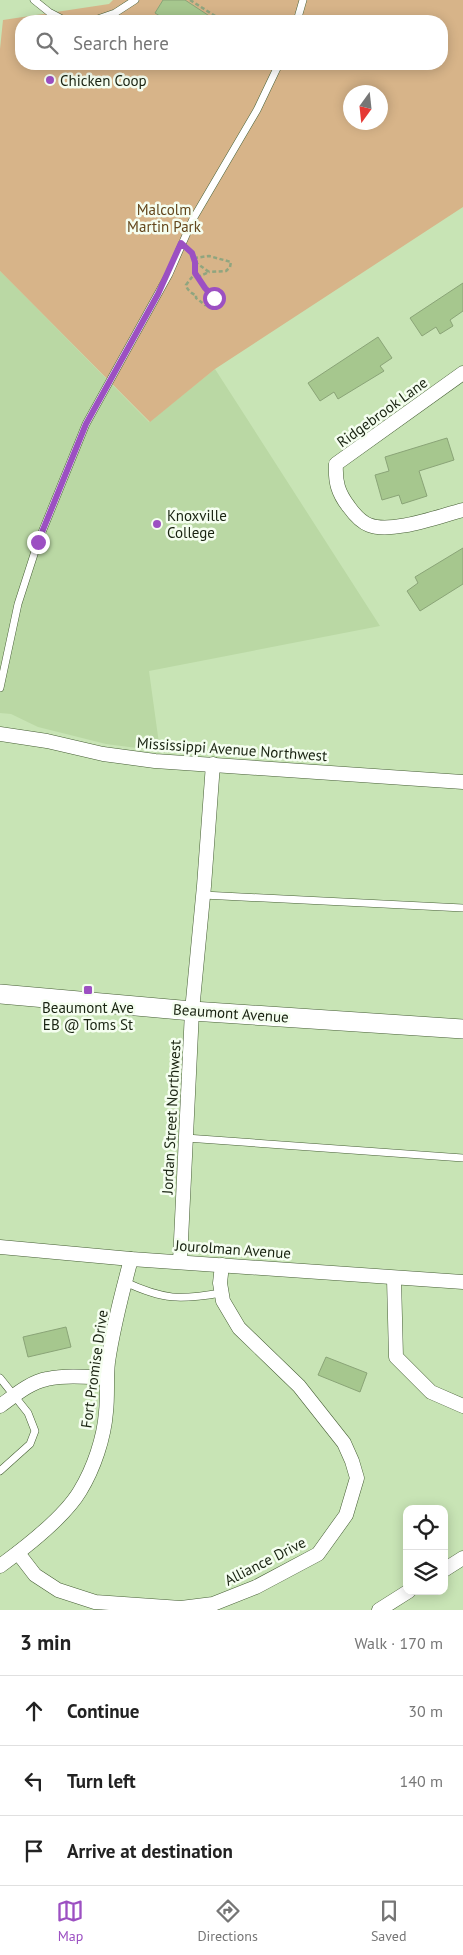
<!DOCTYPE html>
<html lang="en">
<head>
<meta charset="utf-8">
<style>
	:root { --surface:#fff; --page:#f6f6f6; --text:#222; --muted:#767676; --line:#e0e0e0; --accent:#9c50c2 }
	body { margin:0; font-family:"PT Sans",sans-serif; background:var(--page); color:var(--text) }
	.controls { position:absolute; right:15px; bottom:15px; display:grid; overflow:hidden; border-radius:10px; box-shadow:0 2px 12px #0003 }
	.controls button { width:45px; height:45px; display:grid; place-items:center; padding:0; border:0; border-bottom:1px solid var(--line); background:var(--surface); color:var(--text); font:25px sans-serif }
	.compass { position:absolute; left:343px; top:85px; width:45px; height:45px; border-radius:50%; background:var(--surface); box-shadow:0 2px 12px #0003; rotate:195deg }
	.stop { position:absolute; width:15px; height:15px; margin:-11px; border:4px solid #9c50c2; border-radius:50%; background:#fff }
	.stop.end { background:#9c50c2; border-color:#fff; box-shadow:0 1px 5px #0008 }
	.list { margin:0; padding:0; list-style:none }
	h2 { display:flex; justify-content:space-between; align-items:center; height:65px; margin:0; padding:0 20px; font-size:21px }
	h2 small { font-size:16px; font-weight:400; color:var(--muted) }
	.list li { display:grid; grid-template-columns:32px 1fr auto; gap:15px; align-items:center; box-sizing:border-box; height:70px; padding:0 20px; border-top:1px solid var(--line) }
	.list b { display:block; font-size:19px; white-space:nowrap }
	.list em { font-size:16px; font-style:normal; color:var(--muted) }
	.icon { flex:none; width:28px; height:28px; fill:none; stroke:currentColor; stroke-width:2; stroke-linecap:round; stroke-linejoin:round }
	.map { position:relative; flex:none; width:463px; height:1610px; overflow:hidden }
	.search { position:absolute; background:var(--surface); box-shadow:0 2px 12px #0003; left:15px; right:15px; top:15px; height:55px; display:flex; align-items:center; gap:12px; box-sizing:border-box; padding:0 18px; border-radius:20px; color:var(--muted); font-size:19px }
	.sheet { height:275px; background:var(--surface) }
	nav { display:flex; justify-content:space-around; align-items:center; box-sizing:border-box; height:70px; border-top:1px solid var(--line); background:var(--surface); font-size:14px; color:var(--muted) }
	nav a { display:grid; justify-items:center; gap:2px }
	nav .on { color:var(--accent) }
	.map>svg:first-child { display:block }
</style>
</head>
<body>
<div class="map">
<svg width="463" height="1610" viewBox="0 0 463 1610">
	<rect width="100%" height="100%" fill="#c8e4b5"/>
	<polygon fill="#bad8a4" points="0,271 149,422 215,369 380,626 149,671 160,751 106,744 38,727 11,714 0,713"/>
	<path fill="#d7b489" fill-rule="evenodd" d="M113 0H463V207L215 369 150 422 0 271V49L3 20 109 4ZM21 21H442V64H21ZM350 92H380V122H350Z"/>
	<g fill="#a6c78e" stroke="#8aa477">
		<polygon points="163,0 185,0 217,21 168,21 155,13"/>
		<polygon points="463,283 463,311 450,320 453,326 440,334 436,327 422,336 410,318"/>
		<polygon points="378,337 392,358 380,366 384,371 338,399 334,392 320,401 308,383"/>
		<polygon points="447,438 454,460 419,471 427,496 402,504 399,495 382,500 375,475 389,471 385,457"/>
		<polygon points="463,548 463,584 420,611 407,591 418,583 415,577"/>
		<polygon points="66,1327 71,1347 28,1357 23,1337"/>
		<polygon points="326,1357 367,1373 360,1392 318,1375"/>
	</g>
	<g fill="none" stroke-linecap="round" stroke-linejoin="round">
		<g stroke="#465e35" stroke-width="8">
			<g id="lane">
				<polyline points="34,0 49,12 66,21"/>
				<polyline points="92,21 115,13 135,0"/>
				<polyline points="297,21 303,0"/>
				<polyline points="0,688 18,604 38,542 86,424 169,274 193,219 257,110 279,64"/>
				<polyline points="203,895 463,908"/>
				<polyline points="186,1138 463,1158"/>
				<path d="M125 1282C164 1300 180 1300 221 1293"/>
				<polyline points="0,1378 28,1413 35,1431 30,1444 0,1471"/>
			</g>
		</g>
		<g stroke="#465e35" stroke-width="15">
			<g id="street">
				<path d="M463 373 336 464C335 482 338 493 349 507 354 514 361 522 369 525 392 534 439 516 463 510"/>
				<polyline points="0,734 47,741 103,754 155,761 463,782"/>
				<polyline points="0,1247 131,1259 463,1282"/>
				<polyline points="180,1261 192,1011 204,886 213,764"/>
				<polyline points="394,1279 396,1357 431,1392 463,1406"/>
				<path d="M0 1406C14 1396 30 1382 47 1379 67 1375 87 1377 106 1378"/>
				<polyline points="18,1553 35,1575 58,1590 95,1602 181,1608 213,1604 256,1587 318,1554 346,1515 357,1478 352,1461 344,1443 299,1386 239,1328 223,1301 220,1283 222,1265"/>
				<path d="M0 1566C26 1547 64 1518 80 1491 94 1468 104 1438 106 1412 108 1395 106 1379 108 1362 113 1327 122 1293 131 1259"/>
				<polyline points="444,1570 463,1558"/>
				<polyline points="379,1610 409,1591"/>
			</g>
		</g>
		<g stroke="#465e35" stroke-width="20">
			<polyline id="secondary" points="0,994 192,1011 463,1029"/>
		</g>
		<g stroke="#8fa57f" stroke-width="2.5" stroke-dasharray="4 2.5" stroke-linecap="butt">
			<polyline points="190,0 223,21"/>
			<path d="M192 252 195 262V273L186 285C187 290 192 294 196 295V298L205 305H213L215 304C215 296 200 281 195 273"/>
			<polyline points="194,258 209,256 231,262 230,267 226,271 209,272"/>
			<polyline points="195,262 209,272 198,277"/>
		</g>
		<use href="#lane" stroke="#fff" stroke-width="7"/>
		<use href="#street" stroke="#fff" stroke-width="14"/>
		<use href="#secondary" stroke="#fff" stroke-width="19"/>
	</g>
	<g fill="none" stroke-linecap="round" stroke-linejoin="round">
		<polyline stroke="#9c50c2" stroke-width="6" points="38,542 86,424 158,294 181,243 192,253 195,262 195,273 205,288 214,298"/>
	</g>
	<g fill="#9c50c2" stroke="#f5fef0" stroke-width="2">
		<circle cx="50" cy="80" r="5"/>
		<circle cx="157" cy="524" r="5"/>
		<rect x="83" y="985" width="10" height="10" rx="2.5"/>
	</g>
	<g text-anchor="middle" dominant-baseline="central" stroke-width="5" stroke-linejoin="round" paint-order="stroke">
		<g font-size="15" fill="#192311" stroke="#f5fef0" text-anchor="start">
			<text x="60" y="80">Chicken Coop</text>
			<text x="167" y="515">Knoxville<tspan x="167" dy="17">College</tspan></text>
			<text x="88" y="1007" text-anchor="middle">Beaumont Ave<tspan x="88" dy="17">EB @ Toms St</tspan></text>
		</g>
		<g font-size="15" fill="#63461c" stroke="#f5fef0">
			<text x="164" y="209">Malcolm<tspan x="164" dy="17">Martin Park</tspan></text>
		</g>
		<g font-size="15" fill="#192311" stroke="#f5fef0">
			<text transform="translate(382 412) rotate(-36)">Ridgebrook Lane</text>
			<text transform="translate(232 749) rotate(4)">Mississippi Avenue Northwest</text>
			<text transform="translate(231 1013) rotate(4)">Beaumont Avenue</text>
			<text transform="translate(171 1117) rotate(-87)">Jordan Street Northwest</text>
			<text transform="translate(233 1249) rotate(4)">Jourolman Avenue</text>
			<text transform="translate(94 1369) rotate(-82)">Fort Promise Drive</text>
			<text transform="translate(265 1561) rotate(-27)">Alliance Drive</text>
		</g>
	</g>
</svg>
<div class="controls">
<button><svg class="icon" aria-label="locate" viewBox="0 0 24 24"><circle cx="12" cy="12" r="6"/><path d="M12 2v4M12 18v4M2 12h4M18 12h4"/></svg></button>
<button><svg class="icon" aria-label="layers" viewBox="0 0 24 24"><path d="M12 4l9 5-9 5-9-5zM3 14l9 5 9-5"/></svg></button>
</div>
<svg class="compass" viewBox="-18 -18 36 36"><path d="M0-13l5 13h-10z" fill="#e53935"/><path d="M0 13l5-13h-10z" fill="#767676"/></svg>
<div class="stop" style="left:214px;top:298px"></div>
<div class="stop end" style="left:38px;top:542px"></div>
<div class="search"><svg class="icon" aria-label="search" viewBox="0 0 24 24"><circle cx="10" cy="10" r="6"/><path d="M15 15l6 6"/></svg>Search here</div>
</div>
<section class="sheet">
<h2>3 min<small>Walk · 170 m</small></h2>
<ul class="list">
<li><svg class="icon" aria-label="ahead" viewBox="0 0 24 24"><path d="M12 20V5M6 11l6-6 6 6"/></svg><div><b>Continue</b></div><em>30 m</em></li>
<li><svg class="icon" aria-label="left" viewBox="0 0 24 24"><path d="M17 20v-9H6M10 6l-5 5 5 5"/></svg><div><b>Turn left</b></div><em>140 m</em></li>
<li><svg class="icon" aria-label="arrive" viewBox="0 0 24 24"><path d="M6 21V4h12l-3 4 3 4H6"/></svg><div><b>Arrive at destination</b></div></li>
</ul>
</section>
<nav>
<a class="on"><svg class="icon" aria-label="map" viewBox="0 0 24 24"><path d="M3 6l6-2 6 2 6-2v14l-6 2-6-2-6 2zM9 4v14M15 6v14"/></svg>Map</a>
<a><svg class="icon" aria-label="directions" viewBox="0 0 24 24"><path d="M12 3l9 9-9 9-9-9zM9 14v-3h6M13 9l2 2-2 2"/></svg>Directions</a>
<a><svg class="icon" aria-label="saved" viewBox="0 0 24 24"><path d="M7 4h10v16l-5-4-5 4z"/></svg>Saved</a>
</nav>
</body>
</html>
